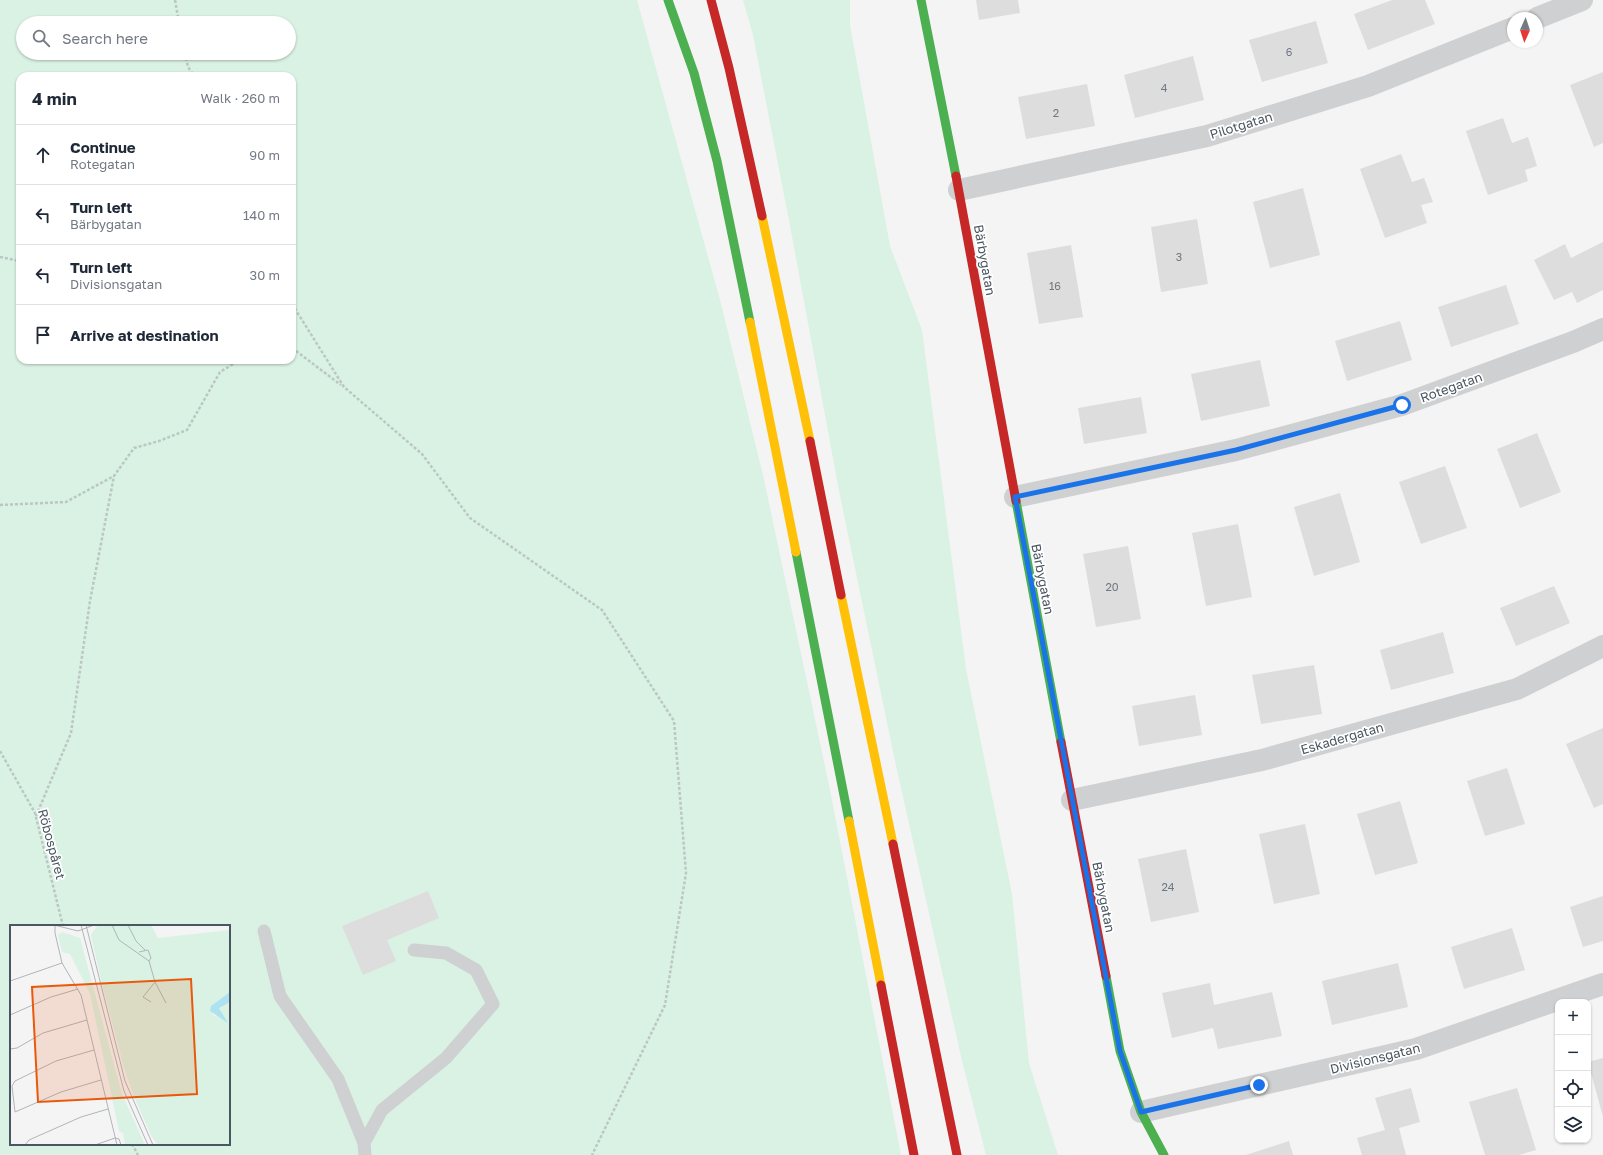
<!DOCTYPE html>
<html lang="en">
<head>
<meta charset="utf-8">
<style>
	:root { --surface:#fff; --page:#f2f2f3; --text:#1f2937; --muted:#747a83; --line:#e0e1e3 }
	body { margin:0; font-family:"Golos Text",sans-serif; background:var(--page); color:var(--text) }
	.controls { position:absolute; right:12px; bottom:12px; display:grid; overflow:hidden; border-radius:8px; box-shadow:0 1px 3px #0004 }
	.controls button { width:36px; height:36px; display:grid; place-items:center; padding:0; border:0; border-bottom:1px solid var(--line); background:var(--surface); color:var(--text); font:20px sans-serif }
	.compass { position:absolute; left:1507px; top:12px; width:36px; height:36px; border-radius:50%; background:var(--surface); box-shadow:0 1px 3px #0004; rotate:183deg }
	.stop { position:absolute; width:12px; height:12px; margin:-9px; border:3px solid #1a73e8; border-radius:50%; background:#fff }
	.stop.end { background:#1a73e8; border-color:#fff; box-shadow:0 1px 4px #0008 }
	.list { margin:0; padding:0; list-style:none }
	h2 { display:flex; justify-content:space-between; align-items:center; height:52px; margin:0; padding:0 16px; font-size:17px }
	h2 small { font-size:13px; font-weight:400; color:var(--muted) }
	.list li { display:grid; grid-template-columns:26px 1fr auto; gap:12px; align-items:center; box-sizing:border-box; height:60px; padding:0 16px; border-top:1px solid var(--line) }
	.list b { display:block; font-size:15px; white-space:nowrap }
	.list p { margin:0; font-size:13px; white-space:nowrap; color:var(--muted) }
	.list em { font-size:13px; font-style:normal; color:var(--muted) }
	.icon { flex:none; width:22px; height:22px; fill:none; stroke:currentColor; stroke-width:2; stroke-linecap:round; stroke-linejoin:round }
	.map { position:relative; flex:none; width:1603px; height:1155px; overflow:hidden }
	.search { position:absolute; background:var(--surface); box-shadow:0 1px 3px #0004; left:16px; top:16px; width:280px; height:44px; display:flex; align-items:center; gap:10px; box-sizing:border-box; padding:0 14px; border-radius:22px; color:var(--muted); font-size:15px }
	.panel { position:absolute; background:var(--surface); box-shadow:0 1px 3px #0004; left:16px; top:72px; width:280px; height:292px; border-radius:12px }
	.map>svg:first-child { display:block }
</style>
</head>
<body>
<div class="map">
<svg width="1603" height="1155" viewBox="0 0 1603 1155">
	<rect width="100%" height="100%" fill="#f4f4f4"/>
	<g fill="#d9f2e3" fill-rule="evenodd">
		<path d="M0 0H637L720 300 763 475 829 785 901 1155H0ZM23 23H289V53H23ZM20 76H292V360H20ZM11 926H229V1144H11Z"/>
		<polygon points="743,0 850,0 850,25 890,246 922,330 966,669 1012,894 1029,1063 1058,1155 986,1155 962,1061 895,761 839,491 791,231 753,35"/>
	</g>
	<g fill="#ddddde">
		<polygon points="976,0 1018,0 1020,13 979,20"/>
		<polygon points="1392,0 1425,0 1435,24 1368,50 1354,14"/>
		<polygon points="1316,21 1328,63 1262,82 1249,40"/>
		<polygon points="1193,56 1204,100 1135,118 1124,75"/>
		<polygon points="1603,72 1603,143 1594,147 1570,85"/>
		<polygon points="1087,84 1095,126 1026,139 1018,97"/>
		<polygon points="1503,118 1512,143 1528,137 1537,166 1525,170 1528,181 1488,195 1466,131"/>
		<polygon points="1401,154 1412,182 1424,178 1433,202 1421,205 1427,223 1385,238 1360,169"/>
		<polygon points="1303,188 1320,255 1270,268 1253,202"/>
		<polygon points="1197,219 1208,284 1161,292 1151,227"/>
		<polygon points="1603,242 1603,290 1577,303 1572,292 1554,300 1534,260 1565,244 1571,258"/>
		<polygon points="1071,245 1083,317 1039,324 1027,253"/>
		<polygon points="1506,285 1519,324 1451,347 1438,307"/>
		<polygon points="1400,321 1412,360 1347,381 1335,341"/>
		<polygon points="1260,360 1270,406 1201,421 1191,374"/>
		<polygon points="1141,397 1147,433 1084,444 1078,408"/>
		<polygon points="1537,433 1561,492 1520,508 1497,449"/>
		<polygon points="1445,466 1467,528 1421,544 1399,482"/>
		<polygon points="1340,493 1360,562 1314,576 1294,507"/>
		<polygon points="1238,524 1252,597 1206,606 1192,533"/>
		<polygon points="1128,546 1141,619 1096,627 1083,554"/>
		<polygon points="1554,586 1570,623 1516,646 1500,608"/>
		<polygon points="1443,632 1454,673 1391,690 1380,650"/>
		<polygon points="1314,665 1322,714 1261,724 1252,675"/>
		<polygon points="1195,695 1202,735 1139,746 1132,706"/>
		<polygon points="1603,728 1603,804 1594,808 1566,744"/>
		<polygon points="1507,768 1525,824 1485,836 1467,781"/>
		<polygon points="1400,801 1418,863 1375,875 1357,814"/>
		<polygon points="1305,824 1320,894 1274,904 1259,834"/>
		<polygon points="1186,849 1199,912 1151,922 1138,859"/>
		<polygon points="428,891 439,918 387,940 396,961 363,975 342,926"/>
		<polygon points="1603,896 1603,941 1583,947 1570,907"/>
		<polygon points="1512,928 1525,970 1464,989 1451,947"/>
		<polygon points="1398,963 1408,1007 1332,1025 1322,981"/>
		<polygon points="1210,983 1214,1005 1272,992 1282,1036 1218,1049 1213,1028 1172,1038 1162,993"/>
		<polygon points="1603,1058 1603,1117 1588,1062"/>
		<polygon points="1411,1088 1420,1122 1399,1128 1406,1155 1362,1155 1357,1138 1385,1130 1375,1098"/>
		<polygon points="1517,1088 1536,1150 1519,1155 1485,1155 1469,1102"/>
		<polygon points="1289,1141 1293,1155 1246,1155"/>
	</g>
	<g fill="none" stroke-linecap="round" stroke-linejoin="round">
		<g stroke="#bcc7c4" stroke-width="2.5" stroke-dasharray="3 2" stroke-linecap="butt">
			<polyline points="175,0 179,23"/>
			<polyline points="185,53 188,67 194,76"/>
			<polyline points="0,257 20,261"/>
			<polyline points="292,304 344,387 422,454 470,518 602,610 674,721 686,873 665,1005 592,1155"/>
			<polyline points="292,348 341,385"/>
			<polyline points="0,505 66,502 114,476"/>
			<polyline points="0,751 35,813 63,926"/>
			<polyline points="36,816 71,733 90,601 114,476 134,448 159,441 187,430 220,372 240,360"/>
			<polyline points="132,1144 138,1155"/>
		</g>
		<g stroke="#ced0d2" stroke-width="13">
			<polyline points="264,931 280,996 338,1079 364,1143 365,1155"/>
			<polyline points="364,1143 382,1110 446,1058 493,1004 476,970 446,953 414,950"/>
		</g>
		<g stroke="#ced0d2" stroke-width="22">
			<polyline points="1537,18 1582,0"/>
			<polyline points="959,190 1207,136 1368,86 1513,28"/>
			<polyline points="1015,497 1236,450 1402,405 1573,342 1603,329"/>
			<polyline points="1072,800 1262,760 1517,689 1603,646"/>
			<polyline points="1141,1112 1416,1049 1603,984"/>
		</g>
		<g stroke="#4caf50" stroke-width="9">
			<polyline points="668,0 694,73 717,161 750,322"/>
			<polyline points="921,0 956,176"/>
			<polyline points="1016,501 1061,742"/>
			<polyline points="796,552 849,821"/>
			<polyline points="1106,976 1120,1051 1141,1112 1164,1155"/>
		</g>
		<g stroke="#ffc107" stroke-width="9">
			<polyline points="762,216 810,441"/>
			<polyline points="750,322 796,552"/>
			<polyline points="841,595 893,844"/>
			<polyline points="849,821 881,985"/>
		</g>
		<g stroke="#c62828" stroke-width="9">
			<polyline points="711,0 729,68 762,216"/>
			<polyline points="956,176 1016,501"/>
			<polyline points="810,441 841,595"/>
			<polyline points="1061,742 1106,976"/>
			<polyline points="893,844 957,1155"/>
			<polyline points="881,985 914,1155"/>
		</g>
	</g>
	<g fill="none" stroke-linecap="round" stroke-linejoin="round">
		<polyline stroke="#1a73e8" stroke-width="5" points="1259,1085 1141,1112 1120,1051 1015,497 1236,450 1402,405"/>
	</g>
	<g text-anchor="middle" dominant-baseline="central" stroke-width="3.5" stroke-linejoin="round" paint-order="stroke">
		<g font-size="11" fill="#707881">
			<text x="1289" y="51">6</text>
			<text x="1164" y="87">4</text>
			<text x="1056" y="112">2</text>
			<text x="1179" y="256">3</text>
			<text x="1055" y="285">16</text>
			<text x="1112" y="586">20</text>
			<text x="1168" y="886">24</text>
		</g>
		<g font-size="13" fill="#4a5661" stroke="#fff">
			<text transform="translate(1241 125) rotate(-17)">Pilotgatan</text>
			<text transform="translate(985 260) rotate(80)">Bärbygatan</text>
			<text transform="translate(1451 387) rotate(-20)">Rotegatan</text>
			<text transform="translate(1043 579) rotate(79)">Bärbygatan</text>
			<text transform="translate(1342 738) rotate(-16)">Eskadergatan</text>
			<text transform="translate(52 844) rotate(75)">Röbospåret</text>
			<text transform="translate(1104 897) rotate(79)">Bärbygatan</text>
			<text transform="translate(1375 1058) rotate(-14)">Divisionsgatan</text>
		</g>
	</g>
	<g transform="translate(10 925)">
		<rect width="220" height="220" fill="#f4f4f4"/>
		<path d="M88 0H141L148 13 220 5V67L201 81 203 90 214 93 209 82 220 77V220H148L142 212 124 172 114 143 92 59 81 10ZM52 7 70 13 112 169 135 220H115L113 208 109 206 80 69 60 29 52 27 48 10Z" fill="#d9f2e3"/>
		<path d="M220 67V77L209 83 218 98 200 86 201 81Z" fill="#aee2f0"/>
		<path fill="none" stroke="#b0b5b9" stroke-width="1" d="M44 0 68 6 84 0M45 0V8L52 38 71 70 107 220M71 0 114 166 138 220M76 0 115 156 143 220M102 0 109 15 139 36 145 57 156 78M118 0 126 16 135 25M129 27 138 25 141 33 139 36M0 56 52 38M141 77 133 72 145 57M0 90 41 72 68 64M0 124 7 123 33 108 77 95M84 125 46 136 5 156 2 161 5 187 51 167 91 155M15 220 19 215 71 192 98 184M85 220 105 213 109 214 111 220"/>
		<path fill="#e8590c" fill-opacity="0.15" stroke="#e8590c" stroke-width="2" d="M181 54 187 169 28 177 22 62Z"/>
		<rect width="220" height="220" fill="none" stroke="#4a5661" stroke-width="2"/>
	</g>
</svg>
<div class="controls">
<button>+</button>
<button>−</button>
<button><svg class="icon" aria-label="locate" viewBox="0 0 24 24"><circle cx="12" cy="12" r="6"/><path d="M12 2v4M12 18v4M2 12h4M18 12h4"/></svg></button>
<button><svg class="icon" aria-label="layers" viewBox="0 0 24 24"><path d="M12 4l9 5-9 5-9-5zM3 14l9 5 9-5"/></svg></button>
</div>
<svg class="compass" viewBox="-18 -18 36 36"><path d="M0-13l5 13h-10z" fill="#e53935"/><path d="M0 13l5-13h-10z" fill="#747a83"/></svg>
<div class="stop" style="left:1402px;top:405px"></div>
<div class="stop end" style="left:1259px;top:1085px"></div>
<div class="search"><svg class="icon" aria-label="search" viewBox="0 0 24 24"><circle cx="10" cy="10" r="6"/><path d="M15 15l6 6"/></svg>Search here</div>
<section class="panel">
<h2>4 min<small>Walk · 260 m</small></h2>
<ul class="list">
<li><svg class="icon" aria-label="ahead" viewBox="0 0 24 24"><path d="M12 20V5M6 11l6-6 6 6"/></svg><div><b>Continue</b><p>Rotegatan</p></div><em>90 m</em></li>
<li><svg class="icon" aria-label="left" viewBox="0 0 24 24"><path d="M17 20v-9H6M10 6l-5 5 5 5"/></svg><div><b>Turn left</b><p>Bärbygatan</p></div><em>140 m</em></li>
<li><svg class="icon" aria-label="left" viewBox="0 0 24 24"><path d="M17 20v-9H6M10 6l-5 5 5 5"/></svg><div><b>Turn left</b><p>Divisionsgatan</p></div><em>30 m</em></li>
<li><svg class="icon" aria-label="arrive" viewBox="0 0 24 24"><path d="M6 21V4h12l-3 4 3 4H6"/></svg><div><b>Arrive at destination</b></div></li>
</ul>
</section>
</div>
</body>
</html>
